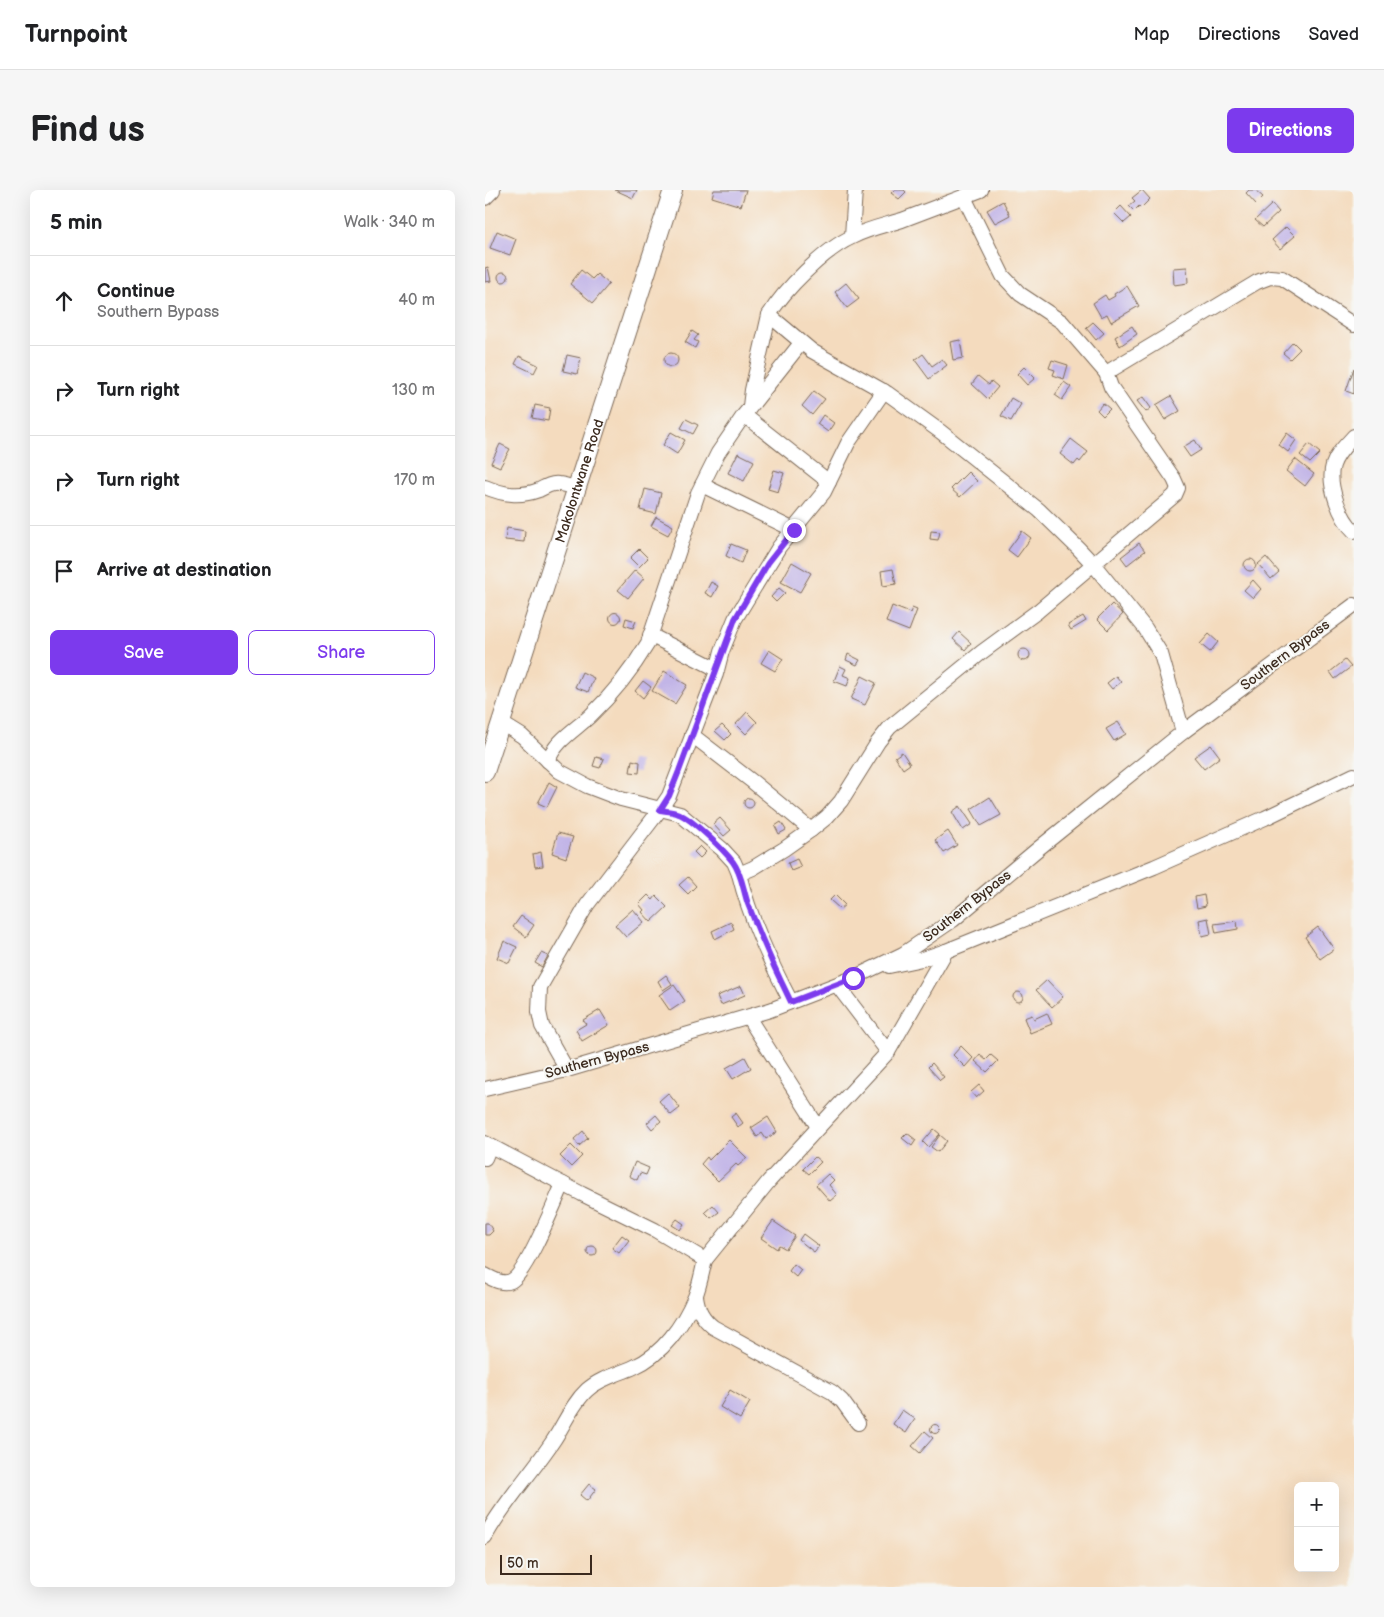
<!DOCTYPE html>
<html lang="en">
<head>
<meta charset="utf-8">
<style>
	:root { --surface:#fff; --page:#f6f6f6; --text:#202124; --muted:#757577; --line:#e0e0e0; --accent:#7c3aed }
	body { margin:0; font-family:"Balsamiq Sans",sans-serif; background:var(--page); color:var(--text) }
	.controls { position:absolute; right:15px; bottom:15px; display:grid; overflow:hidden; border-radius:8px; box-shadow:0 5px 20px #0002 }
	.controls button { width:45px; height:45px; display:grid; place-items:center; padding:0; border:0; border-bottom:1px solid var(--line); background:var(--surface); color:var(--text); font:25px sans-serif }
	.scale { position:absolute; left:15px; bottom:12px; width:92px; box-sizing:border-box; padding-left:5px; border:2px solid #3b2a1e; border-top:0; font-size:14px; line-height:18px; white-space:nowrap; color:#3b2a1e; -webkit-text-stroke:4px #f6f6f2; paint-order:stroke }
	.stop { position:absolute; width:15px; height:15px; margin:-11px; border:4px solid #7c3aed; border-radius:50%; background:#fff }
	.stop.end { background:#7c3aed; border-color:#fff; box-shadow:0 1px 5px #0008 }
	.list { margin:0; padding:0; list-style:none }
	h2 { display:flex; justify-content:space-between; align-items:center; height:65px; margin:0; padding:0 20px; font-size:21px }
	h2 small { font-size:16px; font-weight:400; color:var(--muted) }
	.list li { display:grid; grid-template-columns:32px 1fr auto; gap:15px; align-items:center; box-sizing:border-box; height:90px; padding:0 20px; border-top:1px solid var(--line) }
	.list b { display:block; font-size:19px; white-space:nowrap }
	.list p { margin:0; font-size:16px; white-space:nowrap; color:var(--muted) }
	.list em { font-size:16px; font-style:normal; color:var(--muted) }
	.actions { display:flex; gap:10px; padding:15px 20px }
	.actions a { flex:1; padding:11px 0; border:1px solid var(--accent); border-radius:8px; text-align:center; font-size:18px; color:var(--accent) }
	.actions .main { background:var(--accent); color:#fff }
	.icon { flex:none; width:28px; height:28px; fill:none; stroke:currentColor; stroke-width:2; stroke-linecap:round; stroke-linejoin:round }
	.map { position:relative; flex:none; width:869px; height:1397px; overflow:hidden; border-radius:8px }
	header { display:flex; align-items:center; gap:30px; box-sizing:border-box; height:70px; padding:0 25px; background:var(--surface); border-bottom:1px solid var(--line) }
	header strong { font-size:24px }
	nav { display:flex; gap:28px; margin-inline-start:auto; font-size:18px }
	.intro { display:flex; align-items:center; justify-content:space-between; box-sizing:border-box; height:120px; padding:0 30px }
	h1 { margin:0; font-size:35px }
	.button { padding:12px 22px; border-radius:8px; background:var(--accent); color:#fff; font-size:18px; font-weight:700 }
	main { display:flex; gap:30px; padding:0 30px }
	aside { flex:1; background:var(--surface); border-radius:8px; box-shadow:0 5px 20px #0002 }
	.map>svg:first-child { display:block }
</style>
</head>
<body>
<header>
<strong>Turnpoint</strong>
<nav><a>Map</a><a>Directions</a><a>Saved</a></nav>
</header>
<div class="intro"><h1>Find us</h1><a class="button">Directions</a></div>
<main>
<aside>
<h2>5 min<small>Walk · 340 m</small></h2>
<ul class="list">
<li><svg class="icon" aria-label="ahead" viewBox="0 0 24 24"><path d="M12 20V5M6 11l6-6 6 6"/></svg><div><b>Continue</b><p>Southern Bypass</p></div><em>40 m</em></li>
<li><svg class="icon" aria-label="right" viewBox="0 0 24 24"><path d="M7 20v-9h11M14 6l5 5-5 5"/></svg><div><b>Turn right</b></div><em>130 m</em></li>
<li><svg class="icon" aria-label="right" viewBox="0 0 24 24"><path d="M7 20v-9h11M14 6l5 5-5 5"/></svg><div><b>Turn right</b></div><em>170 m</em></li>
<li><svg class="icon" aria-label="arrive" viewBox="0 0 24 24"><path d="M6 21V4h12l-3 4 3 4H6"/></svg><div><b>Arrive at destination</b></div></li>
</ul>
<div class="actions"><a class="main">Save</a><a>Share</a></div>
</aside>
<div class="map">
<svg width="869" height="1397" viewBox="0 0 869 1397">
	<rect width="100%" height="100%" fill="#f6f6f2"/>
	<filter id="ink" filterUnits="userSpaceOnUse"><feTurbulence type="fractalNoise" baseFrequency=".02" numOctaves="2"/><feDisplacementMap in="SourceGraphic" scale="10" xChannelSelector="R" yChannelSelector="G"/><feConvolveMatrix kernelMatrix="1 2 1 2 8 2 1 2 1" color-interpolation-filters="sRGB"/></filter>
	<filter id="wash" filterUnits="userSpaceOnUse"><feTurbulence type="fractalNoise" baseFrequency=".0096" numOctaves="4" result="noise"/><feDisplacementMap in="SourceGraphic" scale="20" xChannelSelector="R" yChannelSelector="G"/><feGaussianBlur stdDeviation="1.12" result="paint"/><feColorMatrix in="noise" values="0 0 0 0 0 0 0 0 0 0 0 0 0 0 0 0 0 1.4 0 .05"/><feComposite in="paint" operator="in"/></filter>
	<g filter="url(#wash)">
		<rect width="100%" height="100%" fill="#f4dbbe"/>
		<g id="blocks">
			<g fill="#c2b5e7">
				<polygon points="130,0 152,0 148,8"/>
				<polygon points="229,0 261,0 256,16 227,7"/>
				<polygon points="409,0 419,0 421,2 414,9 406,3"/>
				<polygon points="657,0 665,9 656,18 654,16 649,21 644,16 650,11 647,8"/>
				<polygon points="764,0 770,0 778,7 771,14 761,3"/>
				<polygon points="518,11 525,25 510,33 502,20"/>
				<polygon points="787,14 794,22 778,37 770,30"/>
				<polygon points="636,16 646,27 639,33 629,23"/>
				<polygon points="801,37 810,46 795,59 787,50"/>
				<polygon points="12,41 31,49 25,65 5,58"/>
				<polygon points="3,77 6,91 0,92 0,78"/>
				<polygon points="702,77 703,93 689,95 688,78"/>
				<polygon points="96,80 107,89 112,84 124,94 108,113 85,94"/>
				<circle cx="18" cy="87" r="5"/>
				<polygon points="361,93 374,109 362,118 350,102"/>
				<polygon points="642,96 654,116 626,132 622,124 616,127 608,113 620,105 623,110 630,106 629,104"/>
				<polygon points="608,132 619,143 611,150 601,138"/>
				<polygon points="647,136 652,144 635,156 630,147"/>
				<polygon points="207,141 213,145 209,150 213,152 210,158 200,152"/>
				<polygon points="475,150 478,168 468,170 465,152"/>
				<polygon points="808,152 815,159 805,169 798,163"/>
				<circle cx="186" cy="170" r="7"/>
				<polygon points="438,164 447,176 457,169 462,175 444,189 430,170"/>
				<polygon points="82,165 96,168 92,184 78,181"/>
				<polygon points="34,166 53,175 49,183 30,174"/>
				<polygon points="567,170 583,175 579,189 568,185 570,180 564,178"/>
				<polygon points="539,177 550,188 542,195 532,184"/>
				<polygon points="869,178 869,204 861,201"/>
				<polygon points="493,186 504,195 506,191 513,197 503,209 487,194"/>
				<polygon points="579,192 586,197 577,210 570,205"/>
				<polygon points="329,201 340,209 327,225 317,216"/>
				<polygon points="686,206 695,221 680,230 671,215"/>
				<polygon points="658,207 666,218 661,222 652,211"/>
				<polygon points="526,208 536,214 526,231 516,226"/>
				<polygon points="618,213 625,219 618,226 612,220"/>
				<polygon points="50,215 65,218 63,231 47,228"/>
				<polygon points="338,225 349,233 343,242 332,234"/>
				<polygon points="201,229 213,235 208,244 196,238"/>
				<polygon points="186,242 200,250 192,264 178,255"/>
				<polygon points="802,243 811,250 803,262 794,255"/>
				<polygon points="586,249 603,262 595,272 593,270 589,275 575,264"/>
				<polygon points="710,250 716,260 705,267 698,257"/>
				<polygon points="15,254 25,259 15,277 6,273"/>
				<polygon points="824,254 835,263 825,273 815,265"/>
				<polygon points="253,263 269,271 259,291 243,283"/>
				<polygon points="810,269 829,284 820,296 801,281"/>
				<polygon points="289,280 299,283 293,302 283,299"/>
				<polygon points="483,282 492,291 475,307 466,299"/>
				<polygon points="160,299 176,303 171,324 155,320"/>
				<polygon points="171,327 188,336 183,345 166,336"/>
				<polygon points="22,338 40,341 39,352 20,350"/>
				<polygon points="446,341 455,342 453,350 445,349"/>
				<polygon points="537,341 546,348 532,367 523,360"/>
				<polygon points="654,353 660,361 642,375 636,367"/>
				<polygon points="246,354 261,360 256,373 241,366"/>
				<polygon points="154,359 163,368 154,377 145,368"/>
				<polygon points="781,367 794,382 786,389 773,374"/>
				<circle cx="765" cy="375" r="6"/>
				<polygon points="307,372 326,383 315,402 296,392"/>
				<polygon points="408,379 411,394 398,396 396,381"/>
				<polygon points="150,380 159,388 143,408 133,400"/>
				<polygon points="768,390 776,399 768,408 759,400"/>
				<polygon points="226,392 233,396 227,407 220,403"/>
				<polygon points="294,398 300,403 291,412 286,407"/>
				<polygon points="627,414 638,424 623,440 612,429"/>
				<polygon points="407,416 425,423 427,418 432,420 424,441 401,432"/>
				<circle cx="130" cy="428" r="5.5"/>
				<polygon points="598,426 601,431 586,440 583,435"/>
				<polygon points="141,428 151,431 148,438 139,435"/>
				<polygon points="474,442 486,453 480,460 468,449"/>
				<polygon points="724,444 733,452 725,462 715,454"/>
				<circle cx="539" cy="465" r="6"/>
				<polygon points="284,460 298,469 290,481 276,473"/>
				<polygon points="363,464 375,470 372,475 361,470"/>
				<polygon points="860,470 866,477 850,489 845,482"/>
				<polygon points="355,476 361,479 358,485 365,488 362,496 349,491"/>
				<polygon points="179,481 202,495 190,514 167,501"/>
				<polygon points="97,482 109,488 103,502 90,497"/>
				<polygon points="377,486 391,493 380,515 366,509"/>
				<polygon points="631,486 636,492 627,499 622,493"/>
				<polygon points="158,491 166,497 158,508 150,501"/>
				<polygon points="262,522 272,532 261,544 251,534"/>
				<polygon points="633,532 641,544 629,551 621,539"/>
				<polygon points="237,535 246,544 240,550 230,541"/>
				<polygon points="726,555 735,567 719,579 709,567"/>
				<polygon points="417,562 425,574 418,579 410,567"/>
				<polygon points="111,567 119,569 115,578 108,576"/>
				<polygon points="147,570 155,572 154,583 145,582"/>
				<polygon points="64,592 72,597 62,617 53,613"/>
				<polygon points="505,607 516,625 496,636 486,619"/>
				<circle cx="264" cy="613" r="5"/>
				<polygon points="475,616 487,634 478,640 467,622"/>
				<polygon points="235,628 246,640 239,646 228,634"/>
				<polygon points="296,632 301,640 294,644 290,636"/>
				<polygon points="463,641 472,655 459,663 450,650"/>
				<polygon points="73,643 88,647 81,668 67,663"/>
				<polygon points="215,656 221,662 215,668 209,662"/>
				<polygon points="56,662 58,676 50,677 48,664"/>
				<polygon points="312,669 316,677 306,681 303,673"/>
				<polygon points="203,687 211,696 203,704 194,695"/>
				<polygon points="163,705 168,710 171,706 182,717 166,732 157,722 159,720 154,714"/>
				<polygon points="350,705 360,715 355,719 345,710"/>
				<polygon points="719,705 721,716 712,718 710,707"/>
				<polygon points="148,719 159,732 141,747 130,735"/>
				<polygon points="36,726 49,735 41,747 28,737"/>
				<polygon points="723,728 726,744 717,746 714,730"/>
				<polygon points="752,731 753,739 731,743 729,734"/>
				<polygon points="246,732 249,739 230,749 227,741"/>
				<polygon points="833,737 849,759 835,769 820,747"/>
				<polygon points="19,751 32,757 24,773 12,768"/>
				<polygon points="56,763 63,766 57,777 50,773"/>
				<polygon points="181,785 187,794 178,800 173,791"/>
				<polygon points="562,790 578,807 567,817 551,800"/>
				<polygon points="189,795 200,811 185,821 174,805"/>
				<polygon points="256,796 260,805 236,815 232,806"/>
				<circle cx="533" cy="807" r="5"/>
				<polygon points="115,820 124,835 97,851 91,840 101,834 98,830"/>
				<polygon points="562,823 567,834 545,843 539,828 547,825 549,829"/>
				<polygon points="476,856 488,868 480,877 468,865"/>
				<polygon points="495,865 501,870 506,865 513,871 502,882 490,871"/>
				<polygon points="260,867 266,878 248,889 241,878"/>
				<polygon points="447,873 459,887 455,890 443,877"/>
				<polygon points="494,895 499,901 491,908 486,902"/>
				<polygon points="183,903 195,918 186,925 174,911"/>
				<polygon points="251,923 258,933 253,937 246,927"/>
				<polygon points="171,925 176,931 167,939 162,933"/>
				<polygon points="283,927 292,942 281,949 277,943 272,947 266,938"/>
				<polygon points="449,939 455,944 443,957 438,952"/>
				<polygon points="98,941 103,948 94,956 89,949"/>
				<polygon points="422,943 431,950 427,956 417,948"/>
				<polygon points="455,945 462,951 453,962 446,957"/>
				<polygon points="244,950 262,968 253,976 251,974 233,991 216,974 222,967 224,970"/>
				<polygon points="86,955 97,966 86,977 75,966"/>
				<polygon points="330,967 336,972 324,984 318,979"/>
				<polygon points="150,972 164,978 161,985 155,983 152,990 144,986"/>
				<polygon points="343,984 349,990 344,995 352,1005 345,1011 331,995"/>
				<polygon points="228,1015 234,1022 226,1028 220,1022"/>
				<polygon points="192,1029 199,1034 195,1040 187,1035"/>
				<polygon points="288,1031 310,1046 301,1059 294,1055 292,1059 276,1048"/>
				<polygon points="0,1033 3,1033 8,1041 4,1045 0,1045"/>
				<polygon points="318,1044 334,1056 329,1062 314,1050"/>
				<polygon points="137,1045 144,1050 134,1063 127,1058"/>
				<circle cx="107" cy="1061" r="5"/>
				<polygon points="309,1074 316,1080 311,1087 304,1081"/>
				<polygon points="245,1200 265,1212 255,1229 235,1217"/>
				<polygon points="417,1220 430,1229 421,1243 408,1234"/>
				<circle cx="450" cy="1239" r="4.5"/>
				<polygon points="440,1241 448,1248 435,1263 427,1256"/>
				<polygon points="104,1294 111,1299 102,1311 95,1305"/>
			</g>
		</g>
	</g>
	<g filter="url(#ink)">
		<use href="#blocks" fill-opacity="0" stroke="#7c6856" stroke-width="1"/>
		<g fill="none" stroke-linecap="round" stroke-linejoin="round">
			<g stroke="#7c6856" stroke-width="16">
				<g id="minor">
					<path d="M496 0C470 10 444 20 417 30 401 35 382 39 367 47 340 59 299 100 284 125L327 161 402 203 456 242 554 320 594 359 609 375 660 438 676 464 698 542"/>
					<polyline points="0,8 8,0"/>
					<polyline points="367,46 370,0"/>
					<polyline points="621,183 772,92 785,87 797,88 869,135"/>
					<polyline points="265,216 267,200 284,125"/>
					<polyline points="259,225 344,292"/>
					<path d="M869 246C861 255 852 263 848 275 842 294 855 328 869 341"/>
					<polyline points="217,295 309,340"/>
					<path d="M0 297C19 305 35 307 54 300 60 297 67 293 73 294 79 294 86 297 92 299"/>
					<polyline points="165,445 232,479"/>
					<polyline points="16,533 37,546 74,581 102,596 136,609 195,624 237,659 249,672 254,684"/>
					<polyline points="207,545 268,592 326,640"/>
					<path d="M63 571C70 551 90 540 105 526 128 504 147 480 163 453L213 303 233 263 259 225 316 153"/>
					<polyline points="404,776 437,769 461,761 669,677 780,628 869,585"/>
					<polyline points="352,795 403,862"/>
					<path d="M306 812C285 771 265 729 254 684L268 678 299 659 326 640 342 627 356 611 393 552 405 537 497 462 553 421 690 305 693 298 689 289 626 197 621 183 577 132 535 104 518 86 479 7"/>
					<polyline points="263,827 333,937"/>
					<polyline points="82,880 57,836 54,822 55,797 102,715 171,625 184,606 231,484 237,461 250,429 294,357 339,302 363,253 399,201"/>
					<polyline points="0,899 82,880 285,820 368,788 418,764 468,730 554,658 698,542 869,415"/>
					<path d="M0 953 97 1004 170 1040 220 1070C217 1082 215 1095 210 1107 198 1135 178 1164 149 1177 134 1184 115 1188 102 1200 87 1214 79 1235 68 1251 46 1284 19 1312 0 1347"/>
					<polyline points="0,968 5,956"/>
					<polyline points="220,1070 284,991 403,862 461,761"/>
					<path d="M0 1085C8 1089 17 1095 26 1091 41 1084 70 1012 78 994"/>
					<path d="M211 1106C213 1120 217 1128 228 1137L347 1202 357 1211 373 1233"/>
				</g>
			</g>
			<g stroke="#7c6856" stroke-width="20">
				<g id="major">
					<path id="s1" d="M0 582 188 0"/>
				</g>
			</g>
			<use href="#minor" stroke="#fff" stroke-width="14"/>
			<use href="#major" stroke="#fff" stroke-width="18"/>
		</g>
	</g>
	<g fill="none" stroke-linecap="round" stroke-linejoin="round" filter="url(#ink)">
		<path stroke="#7c3aed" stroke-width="6" d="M309 340 283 373 250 429 194 581 184 606 175 620C181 621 188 621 194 624 207 629 239 660 248 672 257 684 258 700 263 714 276 748 290 780 306 812L368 788"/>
	</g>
	<g text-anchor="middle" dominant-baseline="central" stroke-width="4" stroke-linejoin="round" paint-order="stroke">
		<g font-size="14" fill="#3b2a1e" stroke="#f6f6f2">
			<text stroke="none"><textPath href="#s1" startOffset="306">Makolontwane Road</textPath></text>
			<text transform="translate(800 465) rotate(-37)">Southern Bypass</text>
			<text transform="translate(482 716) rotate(-38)">Southern Bypass</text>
			<text transform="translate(112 870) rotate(-15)">Southern Bypass</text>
		</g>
	</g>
</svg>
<div class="controls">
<button>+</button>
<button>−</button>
</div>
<div class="scale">50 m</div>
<div class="stop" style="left:368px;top:788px"></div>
<div class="stop end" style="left:309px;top:340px"></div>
</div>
</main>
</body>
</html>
